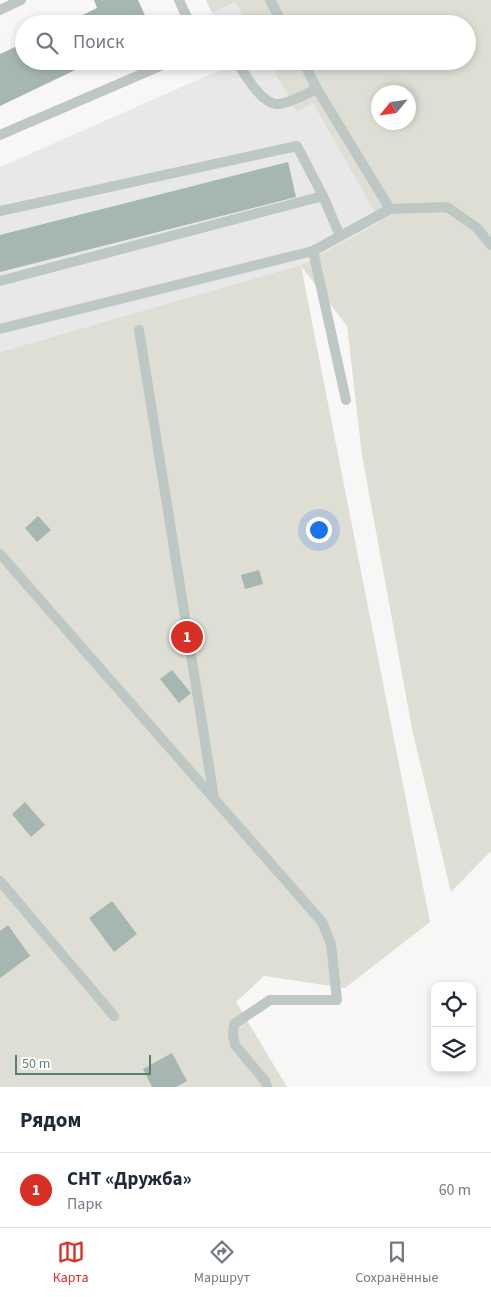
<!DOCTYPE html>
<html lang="ru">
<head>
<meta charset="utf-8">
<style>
	:root { --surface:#fff; --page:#f2f2f3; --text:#1f2937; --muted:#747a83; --line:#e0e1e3; --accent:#d93025 }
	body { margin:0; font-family:"Source Sans 3",sans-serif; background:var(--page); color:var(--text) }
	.controls { position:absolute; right:15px; bottom:15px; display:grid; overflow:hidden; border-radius:10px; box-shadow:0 2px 8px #0003 }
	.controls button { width:45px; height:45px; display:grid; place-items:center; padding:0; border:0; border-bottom:1px solid var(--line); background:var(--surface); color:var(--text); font:25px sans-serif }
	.compass { position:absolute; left:371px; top:85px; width:45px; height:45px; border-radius:50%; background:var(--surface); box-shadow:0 2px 8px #0003; rotate:241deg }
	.scale { position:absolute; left:15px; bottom:12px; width:136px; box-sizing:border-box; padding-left:5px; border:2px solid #5e7d72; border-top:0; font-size:14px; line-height:18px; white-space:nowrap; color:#5e7d72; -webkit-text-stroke:4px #fff; paint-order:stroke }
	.you { position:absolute; left:318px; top:529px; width:18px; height:18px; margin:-12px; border:4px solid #fff; border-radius:50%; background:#1a73e8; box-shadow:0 0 0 8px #1a73e833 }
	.badge { display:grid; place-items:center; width:32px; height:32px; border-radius:50%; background:var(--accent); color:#fff; font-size:16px; font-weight:700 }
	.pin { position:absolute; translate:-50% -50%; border:2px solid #fff; box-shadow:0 1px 5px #0006 }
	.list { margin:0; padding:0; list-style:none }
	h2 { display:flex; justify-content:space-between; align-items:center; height:65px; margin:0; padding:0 20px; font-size:21px }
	h2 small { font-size:16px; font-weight:400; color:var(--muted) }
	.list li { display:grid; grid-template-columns:32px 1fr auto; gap:15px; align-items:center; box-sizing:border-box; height:75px; padding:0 20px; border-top:1px solid var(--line) }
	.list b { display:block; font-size:19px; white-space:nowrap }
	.list p { margin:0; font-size:16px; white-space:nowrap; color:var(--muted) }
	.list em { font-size:16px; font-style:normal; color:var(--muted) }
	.icon { flex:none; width:28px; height:28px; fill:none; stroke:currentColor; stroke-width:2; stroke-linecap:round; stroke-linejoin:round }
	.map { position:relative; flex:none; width:491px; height:1087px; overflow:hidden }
	.search { position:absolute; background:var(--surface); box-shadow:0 2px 8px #0003; left:15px; right:15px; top:15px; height:55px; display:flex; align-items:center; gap:12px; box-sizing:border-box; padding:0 18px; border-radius:28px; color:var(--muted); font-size:19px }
	.sheet { height:140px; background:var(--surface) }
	nav { display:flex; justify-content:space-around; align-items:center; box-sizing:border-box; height:70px; border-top:1px solid var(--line); background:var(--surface); font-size:14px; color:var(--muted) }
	nav a { display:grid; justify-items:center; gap:2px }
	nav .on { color:var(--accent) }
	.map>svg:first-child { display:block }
</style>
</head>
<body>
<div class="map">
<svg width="491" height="1087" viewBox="0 0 491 1087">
	<rect width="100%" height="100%" fill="#f9f7f6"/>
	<g fill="#e7e8e7">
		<polygon points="235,2 247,24 218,24 212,13"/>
		<polygon points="236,61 268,61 297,112 313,103 380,222 301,265 0,352 0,167 236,63"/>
	</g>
	<path fill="#deded5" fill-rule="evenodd" d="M206 0H491V851L451 892 412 729 362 455 347 326 301 266 430 922 345 988 264 976 236 1002 287 1087H0V352L301 265 380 222 313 103 297 112 268 61H467V24H247L235 2 212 13ZM378 92H408V122H378Z"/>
	<g fill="#a6b7b1">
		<polygon points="94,0 138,0 149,24 64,24 97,8"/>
		<polygon points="24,43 24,61 94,61 0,106 0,54"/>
		<polygon points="288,162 296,197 0,272 0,235"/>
		<polygon points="38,516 51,530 37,542 25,528"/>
		<polygon points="259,570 263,584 245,589 241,575"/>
		<polygon points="172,670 191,693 179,703 160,679"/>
		<polygon points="25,802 45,825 31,837 12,814"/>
		<polygon points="112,901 137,934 114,952 89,918"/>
		<polygon points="8,925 30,956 0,978 0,931"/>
		<polygon points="172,1053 187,1081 176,1087 152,1087 143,1069"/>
	</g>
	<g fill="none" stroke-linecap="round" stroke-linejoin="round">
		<g stroke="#bdc7c4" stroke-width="10">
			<polyline points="179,0 190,24"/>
			<polyline points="270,0 283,24"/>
			<polyline points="0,10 21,0"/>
			<path d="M236 61C245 74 260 102 276 104 287 105 307 93 317 89"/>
			<polyline points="303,61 317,89 390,209"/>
			<polyline points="0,135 172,61"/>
			<polyline points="0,211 297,146 323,196 340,236"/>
			<polyline points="0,281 323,196"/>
			<polyline points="0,329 313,251"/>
			<polyline points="139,330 214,798"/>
			<polyline points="346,400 313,251 390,209 447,207 476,227 491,245"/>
			<polyline points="0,554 322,922 331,944 337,1000 270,1000 234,1024 233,1035 235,1045 265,1081 267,1087"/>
			<polyline points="0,881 114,1016"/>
		</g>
	</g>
</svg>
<div class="controls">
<button><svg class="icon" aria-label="locate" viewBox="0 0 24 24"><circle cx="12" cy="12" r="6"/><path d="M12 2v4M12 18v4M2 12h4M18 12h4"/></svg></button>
<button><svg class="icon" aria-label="layers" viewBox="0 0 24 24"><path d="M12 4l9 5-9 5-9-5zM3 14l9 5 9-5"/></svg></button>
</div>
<svg class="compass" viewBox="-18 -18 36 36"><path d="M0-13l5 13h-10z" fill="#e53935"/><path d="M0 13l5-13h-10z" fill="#747a83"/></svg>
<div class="scale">50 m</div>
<div class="you"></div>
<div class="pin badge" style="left:187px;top:637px">1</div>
<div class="search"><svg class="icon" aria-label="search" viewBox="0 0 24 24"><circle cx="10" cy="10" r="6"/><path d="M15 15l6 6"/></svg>Поиск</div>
</div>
<section class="sheet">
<h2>Рядом<small></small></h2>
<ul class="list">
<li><span class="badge">1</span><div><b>СНТ «Дружба»</b><p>Парк</p></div><em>60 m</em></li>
</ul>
</section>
<nav>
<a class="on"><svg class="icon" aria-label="map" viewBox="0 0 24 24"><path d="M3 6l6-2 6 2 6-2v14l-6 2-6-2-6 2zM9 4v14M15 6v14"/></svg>Карта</a>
<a><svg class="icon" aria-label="directions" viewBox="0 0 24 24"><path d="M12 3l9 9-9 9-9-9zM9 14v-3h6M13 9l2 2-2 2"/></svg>Маршрут</a>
<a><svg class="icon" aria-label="saved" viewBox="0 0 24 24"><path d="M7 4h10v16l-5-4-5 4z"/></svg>Сохранённые</a>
</nav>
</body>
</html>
